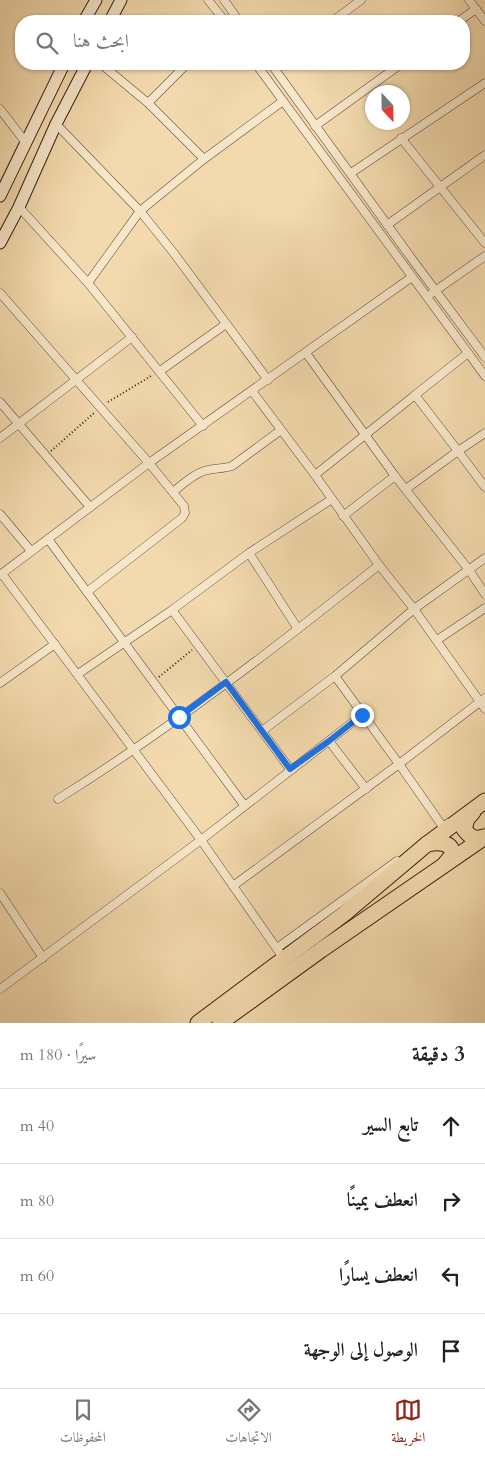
<!DOCTYPE html>
<html lang="ar">
<head>
<meta charset="utf-8">
<style>
	:root { --surface:#fff; --page:#f2f2f2; --text:#222; --muted:#767676; --line:#e0e0e0; --accent:#8f2418 }
	body { margin:0; font-family:Cardo,Amiri,serif; background:var(--page); color:var(--text); direction:rtl }
	.compass { position:absolute; left:365px; top:85px; width:45px; height:45px; border-radius:50%; background:var(--surface); box-shadow:0 1px 4px #0004; rotate:158deg }
	.stop { position:absolute; width:15px; height:15px; margin:-11px; border:4px solid #1a73e8; border-radius:50%; background:#fff }
	.stop.end { background:#1a73e8; border-color:#fff; box-shadow:0 1px 5px #0008 }
	.list { margin:0; padding:0; list-style:none }
	h2 { display:flex; justify-content:space-between; align-items:center; height:65px; margin:0; padding:0 20px; font-size:21px }
	h2 small { font-size:16px; font-weight:400; color:var(--muted) }
	.list li { display:grid; grid-template-columns:32px 1fr auto; gap:15px; align-items:center; box-sizing:border-box; height:75px; padding:0 20px; border-top:1px solid var(--line) }
	.list b { display:block; font-size:19px; white-space:nowrap }
	.list em { font-size:16px; font-style:normal; color:var(--muted) }
	.icon { flex:none; width:28px; height:28px; fill:none; stroke:currentColor; stroke-width:2; stroke-linecap:round; stroke-linejoin:round }
	.map { position:relative; flex:none; width:485px; height:1023px; overflow:hidden; direction:ltr }
	.search { position:absolute; background:var(--surface); box-shadow:0 1px 4px #0004; left:15px; right:15px; top:15px; height:55px; display:flex; align-items:center; gap:12px; box-sizing:border-box; padding:0 18px; border-radius:20px; color:var(--muted); font-size:19px }
	.sheet { height:365px; background:var(--surface) }
	nav { display:flex; justify-content:space-around; align-items:center; box-sizing:border-box; height:70px; border-top:1px solid var(--line); background:var(--surface); font-size:14px; color:var(--muted) }
	nav a { display:grid; justify-items:center; gap:2px }
	nav .on { color:var(--accent) }
	.map>svg:first-child { display:block }
</style>
</head>
<body>
<div class="map">
<svg width="485" height="1023" viewBox="0 0 485 1023">
	<rect width="100%" height="100%" fill="#f3daae"/>
	<filter id="stains"><feTurbulence type="fractalNoise" baseFrequency=".004" numOctaves="4"/><feColorMatrix values="0 0 0 0 .2 0 0 0 0 .09 0 0 0 0 .02 0 0 0 .5 -.17"/></filter>
	<radialGradient id="worn" r=".72"><stop offset=".6" stop-color="#630" stop-opacity="0"/><stop offset="1" stop-color="#630" stop-opacity=".3"/></radialGradient>
	<g fill="none" stroke-linecap="round" stroke-linejoin="round">
		<g stroke="#644c3a" stroke-width="9">
			<g id="street">
				<polyline points="208,0 225,21"/>
				<polyline points="224,0 239,21"/>
				<polyline points="469,0 485,21"/>
				<polyline points="333,21 361,0"/>
				<polyline points="459,21 476,9"/>
				<polyline points="101,64 148,103 204,159"/>
				<polyline points="256,64 485,376"/>
				<polyline points="271,64 412,259 485,357"/>
				<polyline points="148,103 187,64"/>
				<polyline points="0,109 26,143"/>
				<polyline points="56,124 140,211 173,252 268,380"/>
				<polyline points="315,126 401,64"/>
				<polyline points="401,138 485,243"/>
				<polyline points="351,173 485,83"/>
				<polyline points="19,207 88,283 203,426"/>
				<polyline points="387,225 485,155"/>
				<polyline points="88,283 140,211 204,159 283,101"/>
				<polyline points="0,293 149,463 0,575"/>
				<polyline points="432,293 485,256"/>
				<polyline points="306,353 395,476 469,570 485,594"/>
				<polyline points="160,371 226,324"/>
				<polyline points="252,391 315,475 379,565 414,609 485,709"/>
				<polyline points="415,395 468,353"/>
				<polyline points="0,402 90,507"/>
				<polyline points="0,438 132,337"/>
				<polyline points="315,475 415,395 458,451 485,433"/>
				<polyline points="406,489 458,451 485,487"/>
				<path d="M173 492C183 484 192 475 204 471 213 468 223 469 232 466L281 430"/>
				<polyline points="0,514 31,551"/>
				<polyline points="343,516 395,476"/>
				<polyline points="48,539 244,805"/>
				<polyline points="249,553 298,629"/>
				<polyline points="2,574 201,840 284,959"/>
				<polyline points="87,592 182,518 185,513 184,506 149,463 412,277"/>
				<polyline points="172,610 249,553 332,499"/>
				<polyline points="437,640 485,608"/>
				<polyline points="78,674 172,610 290,769"/>
				<polyline points="0,683 55,644"/>
				<polyline points="262,731 335,676"/>
				<polyline points="329,741 366,789"/>
				<path d="M58 799C170 729 275 648 379 565"/>
				<polyline points="448,823 443,827 399,764 335,676 414,609 485,558"/>
				<polyline points="233,886 399,764 485,698"/>
				<polyline points="0,893 43,958"/>
				<polyline points="277,948 397,861"/>
				<polyline points="0,989 201,840 362,715"/>
			</g>
		</g>
		<g stroke="#341d14" stroke-width="13">
			<g id="secondary">
				<polyline points="84,21 96,0"/>
				<polyline points="110,21 121,0"/>
				<polyline points="0,196 64,64"/>
				<polyline points="0,243 19,207 56,124 87,64"/>
			</g>
		</g>
		<g stroke="#341d14" stroke-width="17">
			<g id="highway">
				<path d="M473 812 467 819 464 829C470 837 474 840 484 837"/>
				<path d="M427 844C438 842 451 841 453 854L445 864"/>
				<polyline points="198,1023 344,914 427,844 485,801"/>
				<polyline points="220,1023 321,950 485,837"/>
			</g>
		</g>
		<g stroke="#341d14" stroke-width="2" stroke-dasharray="1 2.5" stroke-linecap="butt">
			<polyline points="108,402 151,376"/>
			<polyline points="51,451 94,413"/>
			<polyline points="159,677 192,650"/>
		</g>
		<use href="#street" stroke="#f7e7ca" stroke-width="8"/>
		<use href="#secondary" stroke="#f7e7ca" stroke-width="11"/>
		<use href="#highway" stroke="#f3daae" stroke-width="15"/>
	</g>
	<g fill="none" stroke-linecap="round" stroke-linejoin="round">
		<polyline stroke="#1a73e8" stroke-width="6" points="179,717 226,682 290,769 329,741 362,715"/>
	</g>
	<rect width="100%" height="100%" filter="url(#stains)"/>
	<rect width="100%" height="100%" fill="url(#worn)"/>
</svg>
<svg class="compass" viewBox="-18 -18 36 36"><path d="M0-13l5 13h-10z" fill="#e53935"/><path d="M0 13l5-13h-10z" fill="#767676"/></svg>
<div class="stop" style="left:179px;top:717px"></div>
<div class="stop end" style="left:362px;top:715px"></div>
<div class="search"><svg class="icon" aria-label="search" viewBox="0 0 24 24"><circle cx="10" cy="10" r="6"/><path d="M15 15l6 6"/></svg>ابحث هنا</div>
</div>
<section class="sheet">
<h2>3 دقيقة<small>سيرًا · 180 m</small></h2>
<ul class="list">
<li><svg class="icon" aria-label="ahead" viewBox="0 0 24 24"><path d="M12 20V5M6 11l6-6 6 6"/></svg><div><b>تابع السير</b></div><em>40 m</em></li>
<li><svg class="icon" aria-label="right" viewBox="0 0 24 24"><path d="M7 20v-9h11M14 6l5 5-5 5"/></svg><div><b>انعطف يمينًا</b></div><em>80 m</em></li>
<li><svg class="icon" aria-label="left" viewBox="0 0 24 24"><path d="M17 20v-9H6M10 6l-5 5 5 5"/></svg><div><b>انعطف يسارًا</b></div><em>60 m</em></li>
<li><svg class="icon" aria-label="arrive" viewBox="0 0 24 24"><path d="M6 21V4h12l-3 4 3 4H6"/></svg><div><b>الوصول إلى الوجهة</b></div></li>
</ul>
</section>
<nav>
<a class="on"><svg class="icon" aria-label="map" viewBox="0 0 24 24"><path d="M3 6l6-2 6 2 6-2v14l-6 2-6-2-6 2zM9 4v14M15 6v14"/></svg>الخريطة</a>
<a><svg class="icon" aria-label="directions" viewBox="0 0 24 24"><path d="M12 3l9 9-9 9-9-9zM9 14v-3h6M13 9l2 2-2 2"/></svg>الاتجاهات</a>
<a><svg class="icon" aria-label="saved" viewBox="0 0 24 24"><path d="M7 4h10v16l-5-4-5 4z"/></svg>المحفوظات</a>
</nav>
</body>
</html>
